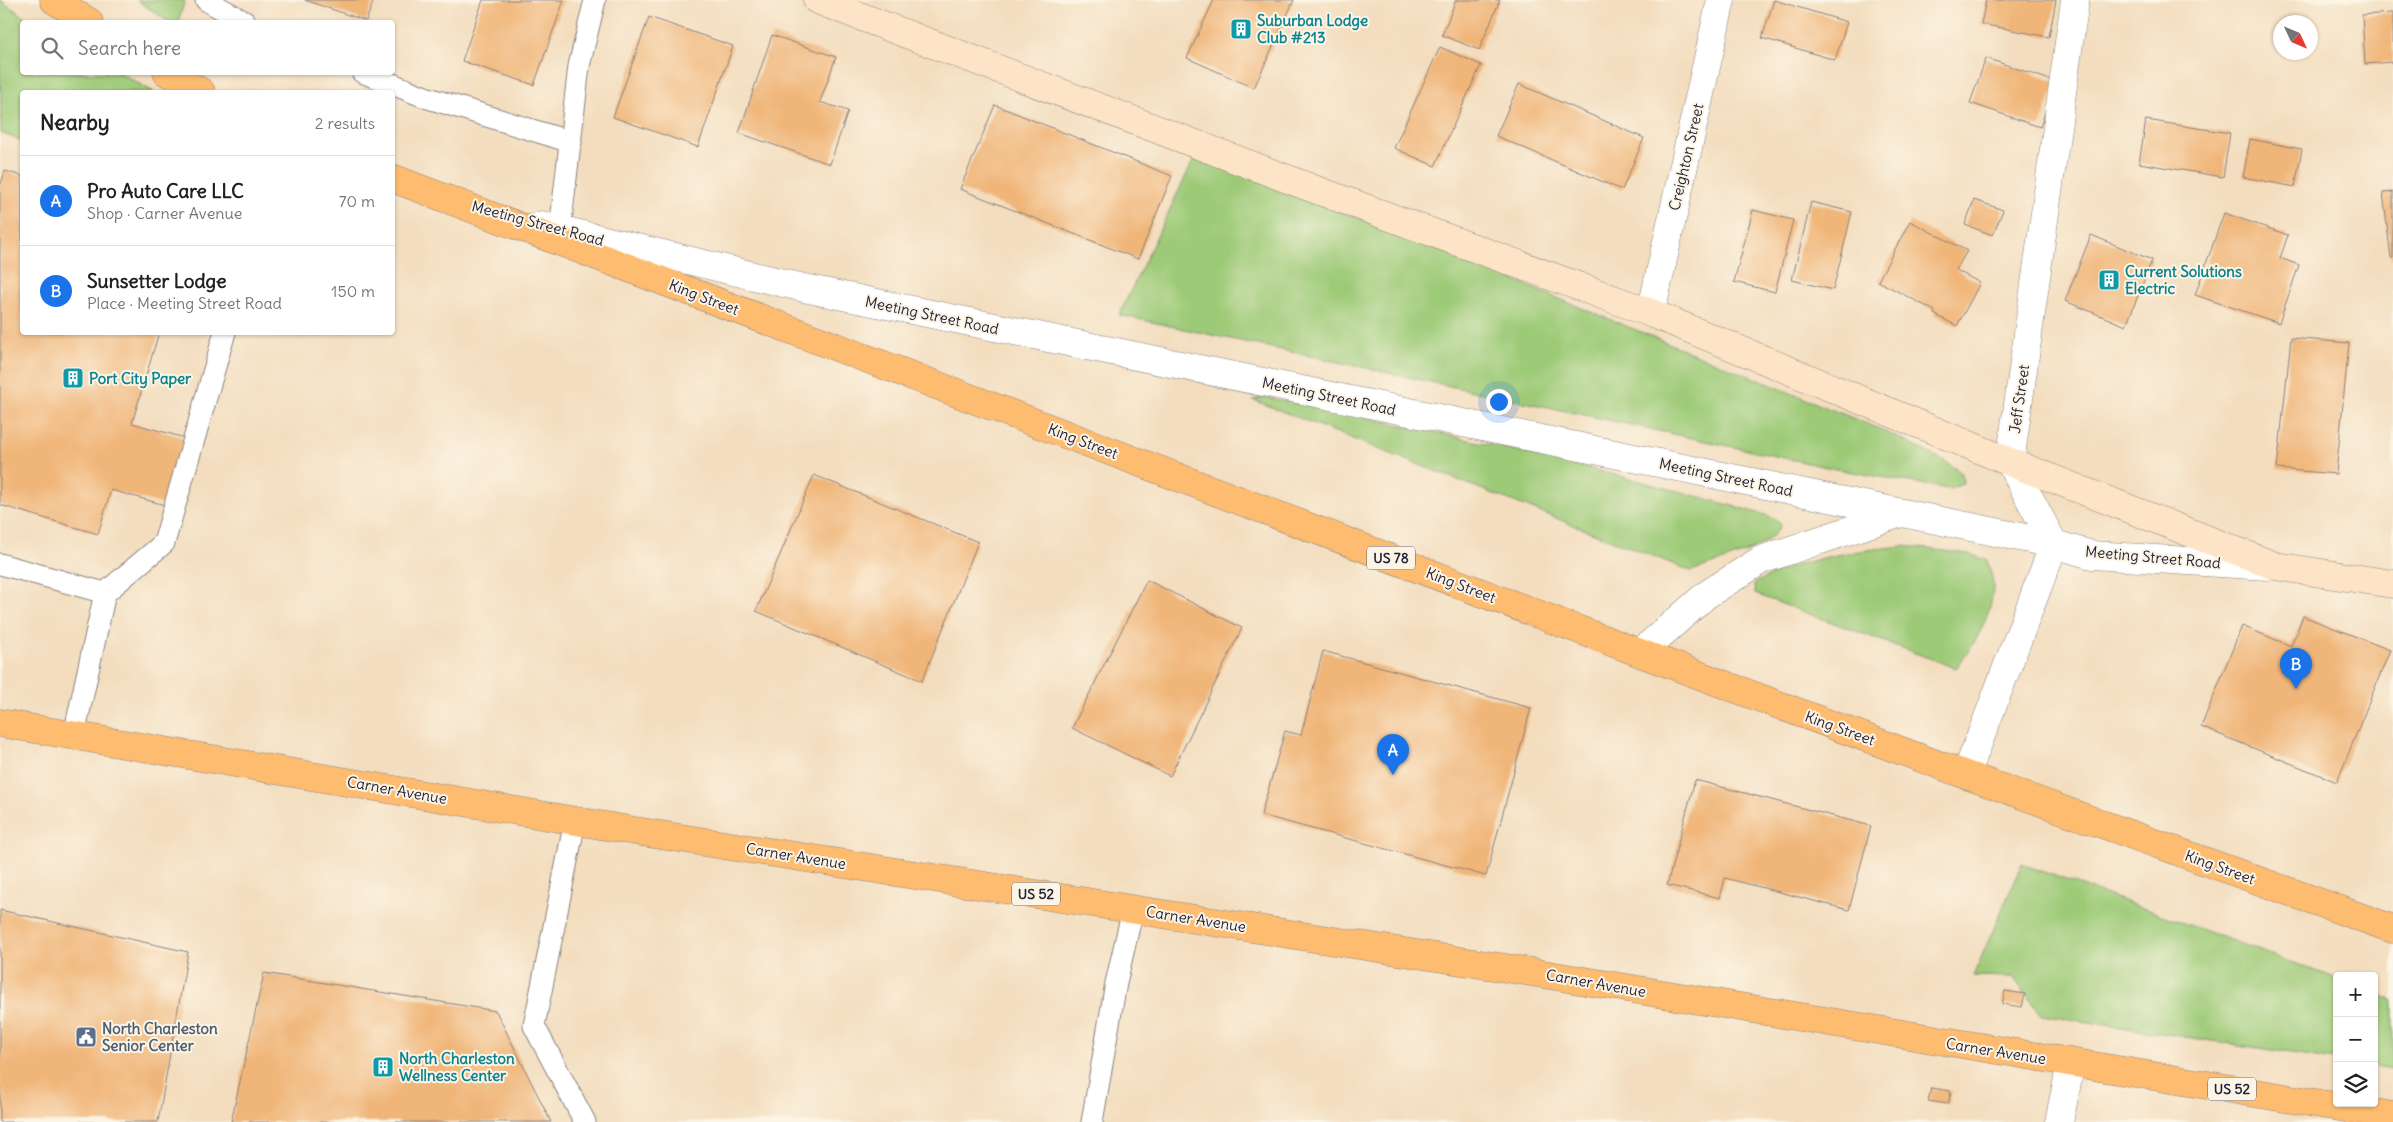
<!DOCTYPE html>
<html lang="en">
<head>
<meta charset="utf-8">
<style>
	:root { --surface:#fff; --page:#f6f6f6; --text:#202124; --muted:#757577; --line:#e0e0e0; --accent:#1a73e8 }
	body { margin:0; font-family:Delius,sans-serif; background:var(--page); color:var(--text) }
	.controls { position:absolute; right:15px; bottom:15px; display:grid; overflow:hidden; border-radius:5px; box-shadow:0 1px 4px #0004 }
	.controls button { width:45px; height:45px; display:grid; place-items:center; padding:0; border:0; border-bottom:1px solid var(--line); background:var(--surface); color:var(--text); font:25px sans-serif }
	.compass { position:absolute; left:2273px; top:15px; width:45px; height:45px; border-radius:50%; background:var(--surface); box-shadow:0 1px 4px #0004; rotate:134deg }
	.you { position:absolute; left:1498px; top:401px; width:18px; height:18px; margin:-12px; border:4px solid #fff; border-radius:50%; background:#1a73e8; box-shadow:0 0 0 8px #1a73e833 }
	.badge { display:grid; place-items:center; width:32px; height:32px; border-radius:50%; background:var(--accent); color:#fff; font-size:16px; font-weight:700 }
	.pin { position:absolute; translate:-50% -41px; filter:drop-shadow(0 1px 2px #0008) }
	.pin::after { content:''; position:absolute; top:26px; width:18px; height:15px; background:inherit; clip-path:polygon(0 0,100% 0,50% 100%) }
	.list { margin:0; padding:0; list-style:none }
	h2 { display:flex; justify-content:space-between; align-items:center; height:65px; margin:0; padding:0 20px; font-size:21px }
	h2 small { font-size:16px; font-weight:400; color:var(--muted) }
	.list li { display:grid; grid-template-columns:32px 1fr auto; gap:15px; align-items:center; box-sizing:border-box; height:90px; padding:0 20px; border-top:1px solid var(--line) }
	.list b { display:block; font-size:19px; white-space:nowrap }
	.list p { margin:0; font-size:16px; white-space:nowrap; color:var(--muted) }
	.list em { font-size:16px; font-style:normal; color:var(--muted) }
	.icon { flex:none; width:28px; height:28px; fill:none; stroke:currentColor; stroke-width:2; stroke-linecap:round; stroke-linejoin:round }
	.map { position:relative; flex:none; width:2393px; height:1122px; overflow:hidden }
	.search { position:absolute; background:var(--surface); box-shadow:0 1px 4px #0004; left:20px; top:20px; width:375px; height:55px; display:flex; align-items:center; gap:12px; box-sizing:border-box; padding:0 18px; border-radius:5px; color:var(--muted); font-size:19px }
	.panel { position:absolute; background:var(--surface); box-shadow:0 1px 4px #0004; left:20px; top:90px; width:375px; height:245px; border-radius:5px }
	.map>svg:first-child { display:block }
</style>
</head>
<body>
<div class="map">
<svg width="2393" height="1122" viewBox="0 0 2393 1122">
	<rect width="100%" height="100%" fill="#fcf5e5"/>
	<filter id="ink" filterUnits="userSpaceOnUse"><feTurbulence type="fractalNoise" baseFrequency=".02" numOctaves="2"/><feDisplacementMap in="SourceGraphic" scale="10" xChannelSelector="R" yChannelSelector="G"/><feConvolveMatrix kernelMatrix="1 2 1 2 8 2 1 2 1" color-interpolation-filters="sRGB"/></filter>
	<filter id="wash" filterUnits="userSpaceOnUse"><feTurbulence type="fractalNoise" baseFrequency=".0096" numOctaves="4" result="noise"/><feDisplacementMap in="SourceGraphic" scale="20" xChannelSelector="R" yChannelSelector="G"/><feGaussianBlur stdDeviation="1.12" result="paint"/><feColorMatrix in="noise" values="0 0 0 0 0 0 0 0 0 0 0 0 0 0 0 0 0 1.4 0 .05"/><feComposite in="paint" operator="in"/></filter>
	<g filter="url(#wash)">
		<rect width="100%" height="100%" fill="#f3ddbe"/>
		<g fill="#9dca77" stroke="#607659">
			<polygon points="0,0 32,22 22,22 22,72 120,73 154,92 22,92 22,141 1,133"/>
			<polygon points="137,0 185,0 178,22 169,22"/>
			<polygon points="1195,157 1375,224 1882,430 1943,460 1962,473 1963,484 1949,489 1836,469 1119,315"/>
			<path d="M1265 397C1435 430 1603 469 1769 516L1781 524C1768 552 1719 561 1691 571L1253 400Z"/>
			<path d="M1904 546 1969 554 1987 560C1989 567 1992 576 1993 583 1994 613 1974 646 1956 668L1755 594 1754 584C1801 558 1851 551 1904 546Z"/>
			<polygon points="2022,864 2337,979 2337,1060 2041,1015 2013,977 1973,976"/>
			<polygon points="2374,993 2393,1000 2393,1069 2374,1066"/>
		</g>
		<g id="blocks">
			<g fill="#f0b578">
				<polygon points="305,0 374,0 366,21"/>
				<polygon points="483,0 564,0 534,85 462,61"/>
				<polygon points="1214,0 1294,0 1254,88 1187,58"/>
				<polygon points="1456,0 1500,0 1479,50 1442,35"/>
				<polygon points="1774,0 1847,22 1835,60 1762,38"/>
				<polygon points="1986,0 2056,0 2049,37 1981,24"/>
				<polygon points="2393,13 2393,62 2365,64 2362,15"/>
				<polygon points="649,17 733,46 698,147 613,117"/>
				<polygon points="772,35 836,57 820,102 848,111 830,164 739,133"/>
				<polygon points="1440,47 1481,65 1435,166 1394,148"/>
				<polygon points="1986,58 2056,82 2040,127 1970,103"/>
				<polygon points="1519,84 1644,138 1622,190 1496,136"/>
				<polygon points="995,105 1172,176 1138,259 960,189"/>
				<polygon points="2146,120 2230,133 2223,177 2139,163"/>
				<polygon points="2250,139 2302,149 2295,187 2243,177"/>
				<polygon points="5,171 22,176 22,332 159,332 132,423 185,438 165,505 111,490 98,534 0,505 0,187"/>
				<polygon points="2393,192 2393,258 2391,258 2383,193"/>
				<polygon points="1974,200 2003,210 1993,235 1965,225"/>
				<polygon points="1811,202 1852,212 1833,290 1792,280"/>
				<polygon points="1753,210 1793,220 1775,292 1734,282"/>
				<polygon points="2224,213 2288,235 2280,258 2299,265 2279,323 2195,295"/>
				<polygon points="1910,221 1967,251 1956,270 1980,283 1957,326 1934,314 1935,311 1878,281"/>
				<polygon points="2091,235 2152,260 2126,326 2065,301"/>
				<polygon points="2291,338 2349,343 2336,474 2277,469"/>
				<polygon points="814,475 978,542 922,681 756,611"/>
				<polygon points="1147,580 1242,628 1170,776 1072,728"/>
				<polygon points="2303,616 2390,650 2337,782 2201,727 2242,626 2291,646"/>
				<polygon points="1323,651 1531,708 1486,876 1261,815 1285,731 1301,735"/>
				<polygon points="1695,780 1871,826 1849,910 1725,878 1720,898 1667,885"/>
				<polygon points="0,910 188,952 158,1122 0,1122"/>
				<polygon points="264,973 496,1011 551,1122 231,1122"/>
				<polygon points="2005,991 2025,994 2022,1007 2002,1004"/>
				<polygon points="1931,1088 1951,1091 1948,1104 1928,1101"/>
			</g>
		</g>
	</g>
	<g filter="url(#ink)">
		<use href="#blocks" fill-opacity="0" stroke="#8a807c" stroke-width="1"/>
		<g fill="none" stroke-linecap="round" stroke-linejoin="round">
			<g stroke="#8a807c" stroke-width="23">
				<g id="lane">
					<polyline points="206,0 245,22"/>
					<polyline points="362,72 425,97 571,142"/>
					<polyline points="560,230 579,66 595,0"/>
					<polyline points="0,564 105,593 164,543 225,332"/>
					<polyline points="74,735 105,593"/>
					<polyline points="575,821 534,1026 585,1122"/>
					<polyline points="1092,1122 1116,983 1133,909"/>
				</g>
			</g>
			<g stroke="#8a807c" stroke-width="29">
				<g id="street">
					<polyline points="542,225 804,288 2054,544 2092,555 2268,566"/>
					<polyline points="1651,313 1721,0"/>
					<polyline points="1640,653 1706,595 1761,560 1901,513"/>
					<polyline points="1966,775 2054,544 2010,462 2075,0"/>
					<polyline points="2059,1122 2071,1063"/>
				</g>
			</g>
			<g stroke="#8a807c" stroke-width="29">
				<polyline id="secondary" points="817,0 1314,189 1651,313 2010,462 2275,566 2393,584"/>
			</g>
			<g stroke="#8a807c" stroke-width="29">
				<g id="primary">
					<polyline points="54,0 89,22"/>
					<polyline points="167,72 201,92"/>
					<polyline points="392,178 1640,653 1966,775 2393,929"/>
					<polyline points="0,723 635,831 1531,972 2393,1116"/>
				</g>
			</g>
			<use href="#lane" stroke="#fff" stroke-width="21"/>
			<use href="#street" stroke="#fff" stroke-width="28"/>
			<use href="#secondary" stroke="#fee4c6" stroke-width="28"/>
			<use href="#primary" stroke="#fdbc70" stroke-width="28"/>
		</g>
	</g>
	<defs>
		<g id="building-square" transform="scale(1.125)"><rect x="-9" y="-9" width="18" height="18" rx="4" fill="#0f9aa8" stroke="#fcf5e5"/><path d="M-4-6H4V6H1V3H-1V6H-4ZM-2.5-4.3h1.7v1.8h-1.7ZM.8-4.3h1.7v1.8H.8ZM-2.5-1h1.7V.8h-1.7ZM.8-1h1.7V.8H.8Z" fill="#fff"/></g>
		<g id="civic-square" transform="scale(1.125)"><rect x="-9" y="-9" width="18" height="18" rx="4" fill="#5c6f8a" stroke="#fcf5e5"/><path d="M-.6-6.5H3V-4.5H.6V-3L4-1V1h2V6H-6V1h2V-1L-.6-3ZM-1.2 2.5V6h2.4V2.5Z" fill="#fff"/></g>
	</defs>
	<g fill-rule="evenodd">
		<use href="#building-square" x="1241" y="29"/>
		<use href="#building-square" x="2109" y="280"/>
		<use href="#building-square" x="73" y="378"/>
		<use href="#civic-square" x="86" y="1037"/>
		<use href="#building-square" x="383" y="1067"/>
	</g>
	<g text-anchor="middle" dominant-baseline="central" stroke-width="4" stroke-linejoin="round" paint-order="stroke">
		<g fill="#fcf5e5" stroke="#63616e" stroke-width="1">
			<rect x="1367" y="546.5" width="48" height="23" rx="4"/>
			<rect x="1012" y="882.5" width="48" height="23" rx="4"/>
			<rect x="2208" y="1077.5" width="48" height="23" rx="4"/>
		</g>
		<g font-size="14" font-weight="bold" fill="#22223b">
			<text x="1391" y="558">US 78</text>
			<text x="1036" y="894">US 52</text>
			<text x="2232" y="1089">US 52</text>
		</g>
		<g font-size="15" font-weight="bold" fill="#0d838f" stroke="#fcf5e5" text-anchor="start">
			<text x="1257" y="20">Suburban Lodge<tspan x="1257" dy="17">Club #213</tspan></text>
			<text x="2125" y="271">Current Solutions<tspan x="2125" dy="17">Electric</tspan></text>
			<text x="89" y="378">Port City Paper</text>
			<text x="399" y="1058">North Charleston<tspan x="399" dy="17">Wellness Center</tspan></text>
		</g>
		<g font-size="15" fill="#22223b" stroke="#fcf5e5">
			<text transform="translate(1686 157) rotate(-77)">Creighton Street</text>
			<text transform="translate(538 223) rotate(15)">Meeting Street Road</text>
			<text transform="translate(704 297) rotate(21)">King Street</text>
			<text transform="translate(932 315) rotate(12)">Meeting Street Road</text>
			<text transform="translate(1329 396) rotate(12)">Meeting Street Road</text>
			<text transform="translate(2019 399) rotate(-82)">Jeff Street</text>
			<text transform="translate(1083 441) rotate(21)">King Street</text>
			<text transform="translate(1726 477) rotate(12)">Meeting Street Road</text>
			<text transform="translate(2153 557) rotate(5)">Meeting Street Road</text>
			<text transform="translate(1461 585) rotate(21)">King Street</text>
			<text transform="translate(1840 728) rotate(20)">King Street</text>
			<text transform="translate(397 790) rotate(10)">Carner Avenue</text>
			<text transform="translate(796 856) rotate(9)">Carner Avenue</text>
			<text transform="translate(2220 867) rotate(20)">King Street</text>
			<text transform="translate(1196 919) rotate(9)">Carner Avenue</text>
			<text transform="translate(1596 983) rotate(10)">Carner Avenue</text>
			<text transform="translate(1996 1051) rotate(9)">Carner Avenue</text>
		</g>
		<g font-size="15" font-weight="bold" fill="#4e5e75" stroke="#fcf5e5" text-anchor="start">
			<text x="102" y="1028">North Charleston<tspan x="102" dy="17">Senior Center</tspan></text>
		</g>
	</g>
</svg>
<div class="controls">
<button>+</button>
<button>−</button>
<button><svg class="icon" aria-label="layers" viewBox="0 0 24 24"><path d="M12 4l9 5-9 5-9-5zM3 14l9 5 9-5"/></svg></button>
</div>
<svg class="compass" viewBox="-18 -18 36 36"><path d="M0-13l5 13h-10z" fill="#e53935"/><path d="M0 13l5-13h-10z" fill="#757577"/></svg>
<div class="you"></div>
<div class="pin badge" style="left:1393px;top:775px">A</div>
<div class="pin badge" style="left:2296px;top:689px">B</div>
<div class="search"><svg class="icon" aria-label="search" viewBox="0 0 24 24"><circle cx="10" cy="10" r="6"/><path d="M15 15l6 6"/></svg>Search here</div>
<section class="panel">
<h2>Nearby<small>2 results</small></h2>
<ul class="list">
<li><span class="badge">A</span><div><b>Pro Auto Care LLC</b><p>Shop · Carner Avenue</p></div><em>70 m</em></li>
<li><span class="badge">B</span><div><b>Sunsetter Lodge</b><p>Place · Meeting Street Road</p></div><em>150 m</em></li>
</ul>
</section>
</div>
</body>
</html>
